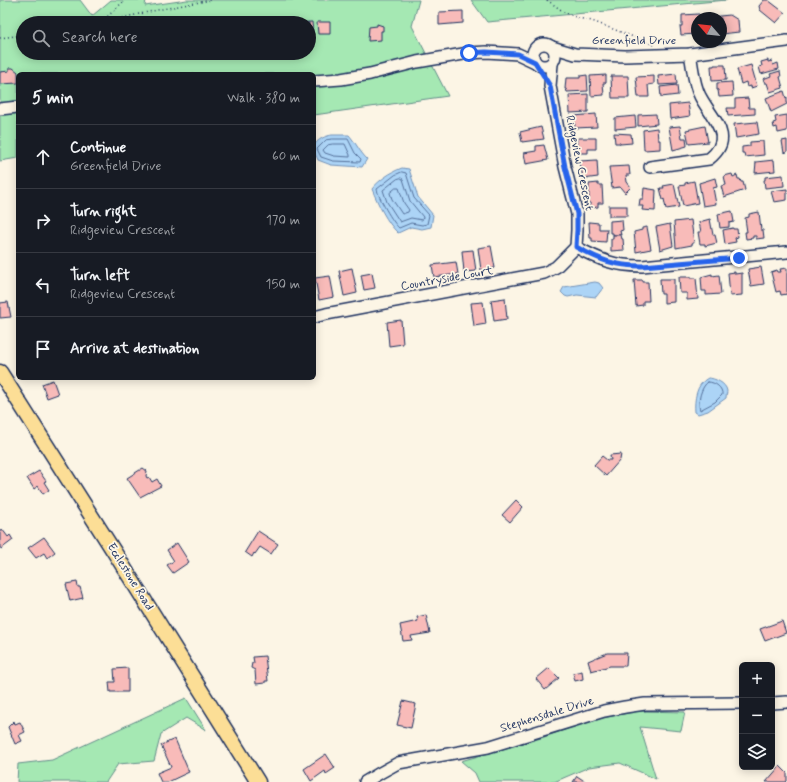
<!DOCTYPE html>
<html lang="en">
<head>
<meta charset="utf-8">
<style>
	:root { --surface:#171b24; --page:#20242c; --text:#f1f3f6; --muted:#9ea1a6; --line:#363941 }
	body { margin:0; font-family:Mynerve,sans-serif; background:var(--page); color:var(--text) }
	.controls { position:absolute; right:12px; bottom:12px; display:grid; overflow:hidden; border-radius:6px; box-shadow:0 2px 10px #0003 }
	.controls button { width:36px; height:36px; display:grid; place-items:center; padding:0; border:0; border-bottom:1px solid var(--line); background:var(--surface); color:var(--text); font:20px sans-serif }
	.compass { position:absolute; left:691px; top:12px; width:36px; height:36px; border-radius:50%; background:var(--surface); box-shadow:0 2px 10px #0003; rotate:298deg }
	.stop { position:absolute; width:12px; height:12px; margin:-9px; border:3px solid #2563eb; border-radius:50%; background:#fff }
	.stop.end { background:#2563eb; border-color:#fff; box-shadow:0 1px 4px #0008 }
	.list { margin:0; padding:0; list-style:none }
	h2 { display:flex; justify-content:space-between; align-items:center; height:52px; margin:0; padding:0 16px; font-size:17px }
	h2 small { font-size:13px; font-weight:400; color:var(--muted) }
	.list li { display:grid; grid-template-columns:26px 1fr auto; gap:12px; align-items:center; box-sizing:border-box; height:64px; padding:0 16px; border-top:1px solid var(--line) }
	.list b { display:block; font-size:15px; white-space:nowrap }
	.list p { margin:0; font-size:13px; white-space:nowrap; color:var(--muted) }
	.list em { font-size:13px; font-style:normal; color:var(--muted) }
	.icon { flex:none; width:22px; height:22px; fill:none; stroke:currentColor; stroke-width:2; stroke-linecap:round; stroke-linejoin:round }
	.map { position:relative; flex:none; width:787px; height:782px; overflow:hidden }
	.search { position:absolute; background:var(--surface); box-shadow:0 2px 10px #0003; left:16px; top:16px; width:300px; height:44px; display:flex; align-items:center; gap:10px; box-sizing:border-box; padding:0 14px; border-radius:22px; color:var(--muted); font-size:15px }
	.panel { position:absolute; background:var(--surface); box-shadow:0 2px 10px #0003; left:16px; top:72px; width:300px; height:308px; border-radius:6px }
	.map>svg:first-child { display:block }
</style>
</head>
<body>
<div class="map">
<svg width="787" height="782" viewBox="0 0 787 782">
	<rect width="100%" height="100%" fill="#fcf5e5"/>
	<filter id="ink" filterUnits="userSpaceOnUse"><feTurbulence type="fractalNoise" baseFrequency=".025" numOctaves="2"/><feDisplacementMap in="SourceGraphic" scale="8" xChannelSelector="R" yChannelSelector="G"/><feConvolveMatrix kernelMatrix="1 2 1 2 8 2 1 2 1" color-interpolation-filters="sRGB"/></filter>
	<g filter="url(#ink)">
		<g fill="#a5e8b3" stroke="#608c88" fill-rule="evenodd">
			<path d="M0 0H80L92 16 111 0H146L145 6 187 0H419L412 26 448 96 314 115V74H18V158L0 161ZM23 23H309V53H23Z"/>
			<polygon points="471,0 727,0 487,22"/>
			<polygon points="186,698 206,730 186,718 161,734 154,761 118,764 106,782 17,782 18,764 52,760"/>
			<polygon points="639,711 685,712 681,731 640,727 656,779 620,763 589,767 554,782 479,782 475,773 461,761 541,738 596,719"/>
		</g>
		<g fill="#acd4f6" stroke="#7292b9">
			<path d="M332 135H349C356 143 359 151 367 159L362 167 331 165 318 160C317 157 315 154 314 151 312 141 325 136 332 135Z"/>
			<path d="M402 168 409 169 418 197 433 215 431 227 422 229 411 227 398 233C387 223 378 204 372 189 379 180 391 172 402 168Z"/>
			<polygon points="595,282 599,283 603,288 596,297 577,295 568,297 565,296 561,292 564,287"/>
			<path d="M708 378C714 378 726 383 727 391 727 393 726 395 726 398L708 411 698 414 695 412C694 400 696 384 708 378Z"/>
		</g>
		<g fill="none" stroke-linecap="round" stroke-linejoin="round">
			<g stroke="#55719b" stroke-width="1">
				<polygon points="333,139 348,139 355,153 361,159 360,162 333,161 321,157 317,149 326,140"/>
				<polygon points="333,144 345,144 350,155 350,157 334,156 325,153 323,150 328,145"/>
				<path d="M402 172 406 173 414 198 429 215 427 224 422 225 411 223 399 228C393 223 378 197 377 189L395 175Z"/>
				<polygon points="401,178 403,179 410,201 423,217 422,220 411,218 400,222 387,202 383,190 397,179"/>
				<polygon points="396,188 399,188 404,203 409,210 408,212 402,214 392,199 390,193"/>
				<path d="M708 382C715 382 723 388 722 395L715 402 700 410C697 403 701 386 708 382Z"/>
			</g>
		</g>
		<g fill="#f8bbb9" stroke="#1b2f5e">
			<polygon points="764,0 768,0 785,13 776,23 760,10 759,6"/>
			<polygon points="463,11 463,23 439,25 439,12"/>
			<polygon points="699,14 699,18 697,18 697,34 681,35 680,26 682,26 682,15"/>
			<polygon points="730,15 738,20 739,32 721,34 721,18 710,18 710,17"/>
			<polygon points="312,22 313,35 309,35 309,23 286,23"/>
			<polygon points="317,22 330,22 330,34 318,34"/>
			<polygon points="377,24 383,26 383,31 381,31 381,40 368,41 369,27 377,26"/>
			<polygon points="768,60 768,62 772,61 773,65 778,63 779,69 761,74 759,67 762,66 761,62"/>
			<polygon points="714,65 725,65 726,80 712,81 711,66 714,66"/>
			<polygon points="751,65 757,86 751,88 751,86 747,87 746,82 741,84 737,69"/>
			<polygon points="9,68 13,68 18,72 18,83 0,84 0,72 9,71"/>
			<polygon points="780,71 781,77 780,77 783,88 770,92 767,83 765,83 763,79 771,76 770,74"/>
			<polygon points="676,74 677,84 659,85 658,76"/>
			<polygon points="587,75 588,91 567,92 566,89 565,89 566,78 580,78 580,76"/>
			<polygon points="606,75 606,83 603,83 604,95 591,96 590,76"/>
			<polygon points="611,76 628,76 629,98 612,98"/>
			<polygon points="654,76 654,84 648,85 649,97 638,97 636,77"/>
			<polygon points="732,82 733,96 719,97 718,90 717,90 717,83"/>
			<polygon points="677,85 678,95 661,97 660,87"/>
			<polygon points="784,91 786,98 787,97 787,104 771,112 766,98"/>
			<polygon points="588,94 588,112 570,113 569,95"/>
			<polygon points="748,98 749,108 755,108 755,114 728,116 727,108 735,108 735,99"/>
			<polygon points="688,103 690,116 670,119 669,105"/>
			<polygon points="596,114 597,127 575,128 574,116"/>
			<polygon points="656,114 657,124 638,126 638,115"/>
			<polygon points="787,115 787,131 778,133 777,127 774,128 773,123 776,122 775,117"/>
			<polygon points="635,116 636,127 615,129 615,118"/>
			<polygon points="757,122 759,134 736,138 734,124"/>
			<polygon points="680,126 682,138 686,138 687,146 673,150 669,127"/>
			<polygon points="705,126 708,142 689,144 686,130"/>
			<polygon points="541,127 544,139 522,142 520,132"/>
			<polygon points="657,128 658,140 660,140 660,149 644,150 643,130"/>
			<polygon points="614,133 631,134 632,143 620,144 620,143 615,143"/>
			<polygon points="578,138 596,138 596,149 588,149 588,153 578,153"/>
			<polygon points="787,140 787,152 784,153 782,141"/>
			<polygon points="763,141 764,155 745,157 744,153 742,153 742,147 750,146 750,142"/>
			<polygon points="544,145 548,160 526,164 524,153 536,151 536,146"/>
			<polygon points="597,160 598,177 583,179 580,161"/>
			<polygon points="774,160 775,171 755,173 756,162"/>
			<polygon points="629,166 630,175 626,175 627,182 631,187 625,193 620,187 612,188 609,167"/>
			<polygon points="732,174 733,177 737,175 738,179 740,179 741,182 743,182 745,190 724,197 721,186 726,185 724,176"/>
			<polygon points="783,175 784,186 765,188 764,180 765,180 765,177"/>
			<polygon points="715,178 717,187 713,188 716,204 703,206 699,183"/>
			<polygon points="694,181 698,203 683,206 679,186 685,185 685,183"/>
			<polygon points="598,183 598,185 602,185 603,203 598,203 598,207 590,208 590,202 589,202 589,184"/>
			<polygon points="674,184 679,207 666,209 664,199 663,200 660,188 664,188 663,186"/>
			<polygon points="644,188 656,190 655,211 642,210 643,206 639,206 640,199 643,199"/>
			<polygon points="787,189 787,200 774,202 771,191"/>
			<rect x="609" y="206" width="18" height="10"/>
			<polygon points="732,211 734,222 729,223 729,227 720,228 718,214"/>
			<polygon points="759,212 761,230 763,230 764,238 756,239 756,236 753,236 753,238 746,239 745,232 747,232 745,218 749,217 749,214"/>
			<polygon points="710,219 713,235 715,235 717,243 705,246 705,244 700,244 698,232 701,232 699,222"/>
			<polygon points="622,220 623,230 620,231 621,235 613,235 613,233 610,233 610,221"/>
			<polygon points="691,220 694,243 692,243 692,245 676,248 674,222"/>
			<polygon points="589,222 599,223 599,229 607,229 606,242 592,241 592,238 590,238"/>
			<polygon points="670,224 673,246 660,250 656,227"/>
			<polygon points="647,227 651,249 636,252 634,232 642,230 642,228"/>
			<polygon points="733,228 733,229 737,229 738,237 735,238 736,242 725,244 723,230"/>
			<polygon points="613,235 621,235 622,239 623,239 624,250 611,251 611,239 613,239"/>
			<polygon points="491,246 495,268 481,270 478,248"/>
			<polygon points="473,250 476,271 464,272 462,251"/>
			<polygon points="456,262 458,274 434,277 432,265"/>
			<polygon points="761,267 764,284 751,286 748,269"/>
			<polygon points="352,268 357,293 344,296 339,271"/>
			<polygon points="787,268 787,294 781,295 780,291 776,292 771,272 777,270 778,272 781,272 780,269"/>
			<polygon points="735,272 735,274 742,273 742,295 730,296 728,273"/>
			<polygon points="372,273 375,288 364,290 361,275"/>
			<polygon points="712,274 712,276 719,275 721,294 706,295 706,291 702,291 701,277"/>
			<polygon points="330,276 334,297 319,300 315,278"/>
			<polygon points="679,277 690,277 690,278 696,278 698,299 687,300 687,293 680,293"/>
			<polygon points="660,279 674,279 674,302 664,303 664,294 661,294"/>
			<polygon points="634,280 643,280 643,282 648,282 649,301 643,301 643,305 636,306"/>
			<polygon points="505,298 507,319 494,321 491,300"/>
			<polygon points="8,302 11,317 0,318 0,303"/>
			<polygon points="483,302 486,324 474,326 471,303"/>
			<polygon points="401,320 403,344 389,346 387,322"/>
			<polygon points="53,380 58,394 47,398 42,384"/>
			<polygon points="621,454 620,460 606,476 594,465 602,456 607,460 611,460 610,455"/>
			<polygon points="143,468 147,471 146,476 147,478 149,477 152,482 157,479 161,486 140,497 127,478"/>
			<polygon points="39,471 46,481 44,482 49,490 43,494 38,486 34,489 27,478"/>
			<polygon points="516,500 523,507 510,522 502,515"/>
			<polygon points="2,529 8,537 10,535 13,540 1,549 0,547 0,530"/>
			<polygon points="258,531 278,544 271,554 260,547 255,554 254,553 252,557 245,552"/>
			<polygon points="44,537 55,552 47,558 44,553 36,558 28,548"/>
			<polygon points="177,543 189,562 173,573 167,565 174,561 167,550"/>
			<polygon points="77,582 78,587 80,587 83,598 70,601 66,584"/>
			<polygon points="426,615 430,633 411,636 412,640 403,641 400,625 418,621 417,617"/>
			<polygon points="782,621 786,633 765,641 760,629"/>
			<polygon points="607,653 627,653 626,666 610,666 591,671 588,661"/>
			<polygon points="265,656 268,681 265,681 265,683 256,684 255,670 251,668 252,663 254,663 253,657"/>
			<polygon points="128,668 128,692 110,692 109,682 115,682 114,669"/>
			<polygon points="549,668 559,678 545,690 536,679"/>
			<polygon points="582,671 583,679 575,681 573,673"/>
			<polygon points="403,701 416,704 411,728 397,725"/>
			<polygon points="14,721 15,724 20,722 25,732 19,735 22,741 15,744 8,727"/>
			<polygon points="175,739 189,772 168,782 161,782 157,773 171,767 161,745"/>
			<polygon points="326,754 335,768 326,774 325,771 311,781 304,769"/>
			<polygon points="780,766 787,773 787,781 786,782 766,782"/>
			<polygon points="577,776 586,782 573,782"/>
		</g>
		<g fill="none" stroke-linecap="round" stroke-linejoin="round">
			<g stroke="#1b2f5e" stroke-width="14">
				<g id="minor">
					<circle cx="544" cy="55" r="11"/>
					<polyline points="552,47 575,54 625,56 690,54 787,41"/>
					<polyline points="552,64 550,86 565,167 577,214 577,230 576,247"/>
					<polyline points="314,81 341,79 370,74 417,62 469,53 486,52 518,54 535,62"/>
					<polyline points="0,109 18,107"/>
					<path d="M650 167 709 159C737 137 711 118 700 96 693 83 693 67 690 54"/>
					<path d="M576 247C600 260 614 266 642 266L787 252"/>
					<polyline points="314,317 326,314 544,273 556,267 576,247"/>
					<polyline points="772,703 787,702"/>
					<polyline points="365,782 380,773 398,763 488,747 604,711 625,707 645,704 742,703"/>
				</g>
			</g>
			<g stroke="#1b2f5e" stroke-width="17">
				<polyline id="major" points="0,372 113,550 258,782"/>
			</g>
			<g stroke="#1b2f5e" stroke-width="1.5" stroke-dasharray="1 3" stroke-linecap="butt">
				<polyline points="547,0 564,12 578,18 592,21 657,46"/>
				<polyline points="93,23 108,16 125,0"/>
				<polyline points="99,23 162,9 211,0"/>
				<polyline points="0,38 23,35"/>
			</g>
			<use href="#minor" stroke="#fcf5e5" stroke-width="11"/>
			<use href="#major" stroke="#fcde96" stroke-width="14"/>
		</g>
	</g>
	<g fill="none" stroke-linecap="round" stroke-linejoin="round" filter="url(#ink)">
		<path stroke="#2563eb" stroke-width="5" d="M469 53 486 52 518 54 535 62 550 86 565 167 577 214V230L576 247C600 260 614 266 642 266L739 258"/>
	</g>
	<g text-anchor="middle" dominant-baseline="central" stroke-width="3.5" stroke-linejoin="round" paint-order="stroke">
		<g font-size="12" fill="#1b2f5e" stroke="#fcf5e5">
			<text x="634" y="41">Greenfield Drive</text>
			<text transform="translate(579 163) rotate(78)">Ridgeview Crescent</text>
			<text transform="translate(447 279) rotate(-10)">Countryside Court</text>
			<text transform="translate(130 577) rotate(58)">Ecclestone Road</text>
			<text transform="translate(547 715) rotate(-17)">Stephensdale Drive</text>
		</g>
	</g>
</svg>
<div class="controls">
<button>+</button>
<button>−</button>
<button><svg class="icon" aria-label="layers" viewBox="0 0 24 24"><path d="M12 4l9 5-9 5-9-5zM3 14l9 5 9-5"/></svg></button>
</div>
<svg class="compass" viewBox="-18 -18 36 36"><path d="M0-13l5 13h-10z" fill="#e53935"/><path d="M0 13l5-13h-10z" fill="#9ea1a6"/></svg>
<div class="stop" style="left:469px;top:53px"></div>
<div class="stop end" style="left:739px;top:258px"></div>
<div class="search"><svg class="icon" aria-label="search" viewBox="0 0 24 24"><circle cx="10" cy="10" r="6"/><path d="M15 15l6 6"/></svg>Search here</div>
<section class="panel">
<h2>5 min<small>Walk · 380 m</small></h2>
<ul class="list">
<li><svg class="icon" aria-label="ahead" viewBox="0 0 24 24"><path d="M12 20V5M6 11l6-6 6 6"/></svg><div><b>Continue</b><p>Greenfield Drive</p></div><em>60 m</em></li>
<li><svg class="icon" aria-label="right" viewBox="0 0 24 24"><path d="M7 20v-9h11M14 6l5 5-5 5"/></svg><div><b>Turn right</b><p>Ridgeview Crescent</p></div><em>170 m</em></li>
<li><svg class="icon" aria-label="left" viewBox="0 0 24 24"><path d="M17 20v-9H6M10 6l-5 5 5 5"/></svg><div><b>Turn left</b><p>Ridgeview Crescent</p></div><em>150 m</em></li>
<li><svg class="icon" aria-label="arrive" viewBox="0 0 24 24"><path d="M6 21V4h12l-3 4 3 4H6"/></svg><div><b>Arrive at destination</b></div></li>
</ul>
</section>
</div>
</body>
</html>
